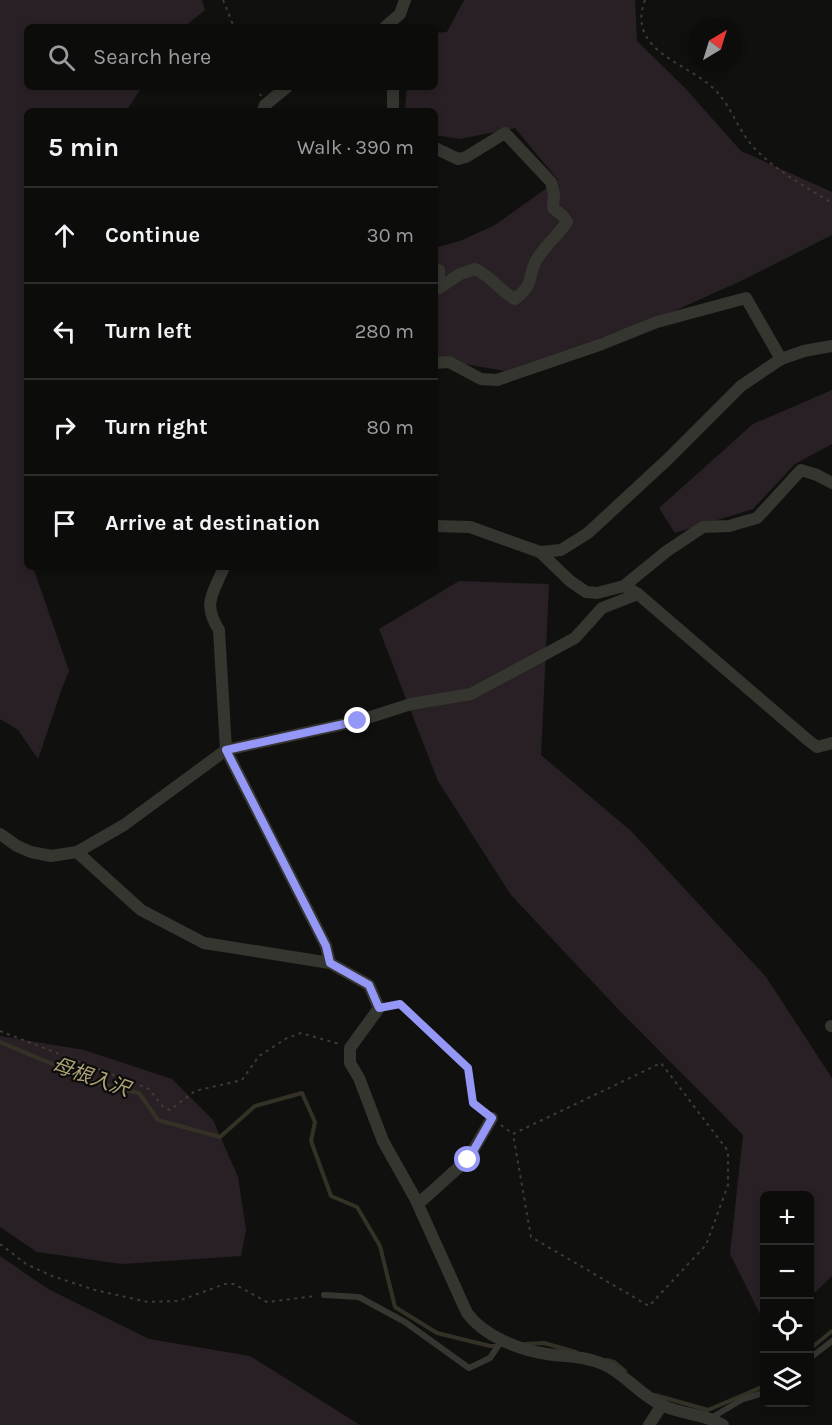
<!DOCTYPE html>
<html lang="en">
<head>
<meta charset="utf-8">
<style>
	:root { --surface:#0c0d0b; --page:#1a1b19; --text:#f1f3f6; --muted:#9a9c9d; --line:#2c2d2c }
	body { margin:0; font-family:Karla,"Noto Sans JP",sans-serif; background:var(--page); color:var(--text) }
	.controls { position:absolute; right:18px; bottom:18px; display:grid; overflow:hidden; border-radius:9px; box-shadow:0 3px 9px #0003 }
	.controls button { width:54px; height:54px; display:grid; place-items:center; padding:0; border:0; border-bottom:2px solid var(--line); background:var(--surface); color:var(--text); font:30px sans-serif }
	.compass { position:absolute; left:688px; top:18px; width:54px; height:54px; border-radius:50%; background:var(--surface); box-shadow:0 3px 9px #0003; rotate:38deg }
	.stop { position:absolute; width:18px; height:18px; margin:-14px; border:4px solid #9597f6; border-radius:50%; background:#fff }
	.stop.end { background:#9597f6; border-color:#fff; box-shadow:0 2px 6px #0008 }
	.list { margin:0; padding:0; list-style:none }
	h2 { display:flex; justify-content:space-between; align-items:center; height:78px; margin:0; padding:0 24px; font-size:26px }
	h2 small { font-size:20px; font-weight:400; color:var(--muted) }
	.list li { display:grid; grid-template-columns:39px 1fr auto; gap:18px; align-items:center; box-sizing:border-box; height:96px; padding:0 24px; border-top:2px solid var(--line) }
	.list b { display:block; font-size:22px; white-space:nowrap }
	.list em { font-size:20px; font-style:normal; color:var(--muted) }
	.icon { flex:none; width:33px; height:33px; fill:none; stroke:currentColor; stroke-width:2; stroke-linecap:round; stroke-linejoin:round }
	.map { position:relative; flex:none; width:832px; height:1425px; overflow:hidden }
	.search { position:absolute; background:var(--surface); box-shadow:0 3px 9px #0003; left:24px; top:24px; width:414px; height:66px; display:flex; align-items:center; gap:15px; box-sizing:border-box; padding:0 21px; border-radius:9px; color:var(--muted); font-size:22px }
	.panel { position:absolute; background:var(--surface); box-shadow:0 3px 9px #0003; left:24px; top:108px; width:414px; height:462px; border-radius:9px }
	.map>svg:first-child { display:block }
</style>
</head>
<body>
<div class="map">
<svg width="832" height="1425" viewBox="0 0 832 1425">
	<rect width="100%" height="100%" fill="#10110f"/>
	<g fill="#292025">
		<polygon points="0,0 202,0 205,10 184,27 27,27 27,87 142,87 126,111 27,111 27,567 33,567 69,671 62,688 38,759 18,730 0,719"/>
		<polygon points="464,0 635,0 637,41 685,88 741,151 832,192 832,235 741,281 663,316 505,371 435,359 435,248 460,241 495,225 558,180 515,128 460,139 435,135 435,111 405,111 407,87 435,87 435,33 447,32"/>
		<polygon points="832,390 832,444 795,464 753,509 675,533 659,508 753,424"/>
		<polygon points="459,581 549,584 541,755 632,832 766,977 832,1078 832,1276 810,1297 810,1196 764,1196 764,1316 761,1316 730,1254 743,1135 619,1010 511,895 438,781 379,629"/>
		<polygon points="0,1036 84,1050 172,1079 213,1120 238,1177 246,1230 241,1256 122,1264 37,1252 0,1227"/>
		<polygon points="0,1256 48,1289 149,1339 250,1356 360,1425 0,1425"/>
	</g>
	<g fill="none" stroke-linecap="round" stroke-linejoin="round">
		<g stroke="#343126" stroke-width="4">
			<polyline points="0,1042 98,1083 139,1093 158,1120 220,1137 255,1106 302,1093 315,1122 311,1141 331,1196 357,1207 380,1246 395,1307 437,1333 490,1346 499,1346"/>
			<polyline points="525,1344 544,1343 576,1352"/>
			<polyline points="810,1349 832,1331"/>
			<polyline points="607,1360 614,1362 625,1371"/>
			<polyline points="655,1395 708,1410 764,1386"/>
		</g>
		<g stroke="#3d3d36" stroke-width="2" stroke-dasharray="3 4.5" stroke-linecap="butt">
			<polyline points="223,0 234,27"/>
			<path d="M645 0C625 53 692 63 718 93 731 108 738 128 750 143 769 167 806 187 832 203"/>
			<polyline points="257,87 261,96"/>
			<polyline points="390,1006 400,1004 468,1068 473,1103 484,1112"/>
			<polyline points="0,1031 149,1089 163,1107 170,1110 195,1091 242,1080 259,1056 287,1038 301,1033 339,1044"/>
			<polyline points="501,1125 513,1134 661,1063 728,1151 728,1185 706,1245 649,1306 531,1237 513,1134"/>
			<polyline points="0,1244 26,1264 52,1276 95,1290 148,1302 178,1301 225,1284 234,1284 267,1302 315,1296"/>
		</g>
		<g stroke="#353630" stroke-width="6">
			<polyline points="324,1295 359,1297 405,1322 469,1368 490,1358 502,1340"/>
			<polyline points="810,1358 832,1341"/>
			<polyline points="711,1418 743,1399 764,1393"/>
		</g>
		<g stroke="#353630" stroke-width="12">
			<polyline points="385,27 400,14 405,0"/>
			<polyline points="263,111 265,105 287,87"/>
			<polyline points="393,111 393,87"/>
			<path d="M435 148 458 159 466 157 505 133 551 182 554 194 553 208 563 216 567 222C558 235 545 246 537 259 527 275 536 283 515 299 500 291 491 276 475 269L460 274 439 288V270L435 272"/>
			<polyline points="435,363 449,362 481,379 497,380 602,344 657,322 746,298 781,359"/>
			<polyline points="435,526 470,527 540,552 570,581 586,592 597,593 624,586 638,594 809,741 817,747 832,743"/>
			<polyline points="540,552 561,550 588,533 668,459 741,386 781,359 804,351 832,346"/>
			<path d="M224 567C213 594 202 603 219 630L226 750 326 946 330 963"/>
			<polyline points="624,586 667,551 703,527 729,526 757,518 801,470 817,475 832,483"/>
			<polyline points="0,834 17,846 31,852 51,856 77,852 124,825 226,750 358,721 411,704 471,694 575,638 602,608 638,594"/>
			<path d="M77 852 141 910 204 943 330 963 369 985 379 1008 350 1048V1063L359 1078 383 1141 415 1198 467 1313C484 1336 519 1350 547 1354 567 1357 587 1356 605 1365 626 1375 641 1396 662 1405 681 1415 704 1413 723 1425"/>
			<polyline points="831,1026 832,1026"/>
			<polyline points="418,1204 468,1159 492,1118"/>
			<polyline points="649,1425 662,1405"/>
		</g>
	</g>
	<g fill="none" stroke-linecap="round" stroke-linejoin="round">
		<polyline stroke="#9597f6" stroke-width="8" points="358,721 226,750 326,946 330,963 369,985 379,1008 400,1004 468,1068 473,1103 492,1118 468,1160"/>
	</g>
	<g text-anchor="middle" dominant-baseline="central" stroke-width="4.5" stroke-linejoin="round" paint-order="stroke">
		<g font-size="20" font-style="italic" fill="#afa375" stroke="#0b0c0b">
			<text transform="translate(91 1077) rotate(19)">母根入沢</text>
		</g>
	</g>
</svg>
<div class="controls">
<button>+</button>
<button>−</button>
<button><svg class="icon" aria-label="locate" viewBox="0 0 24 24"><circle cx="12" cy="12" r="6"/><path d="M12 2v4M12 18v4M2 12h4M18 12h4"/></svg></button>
<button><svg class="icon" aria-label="layers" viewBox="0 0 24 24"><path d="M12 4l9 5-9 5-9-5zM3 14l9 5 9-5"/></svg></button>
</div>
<svg class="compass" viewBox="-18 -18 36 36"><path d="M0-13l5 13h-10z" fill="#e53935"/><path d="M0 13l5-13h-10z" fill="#9a9c9d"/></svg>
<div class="stop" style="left:468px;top:1160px"></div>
<div class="stop end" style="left:358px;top:721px"></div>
<div class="search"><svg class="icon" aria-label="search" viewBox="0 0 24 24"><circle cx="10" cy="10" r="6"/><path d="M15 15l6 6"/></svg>Search here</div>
<section class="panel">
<h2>5 min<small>Walk · 390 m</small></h2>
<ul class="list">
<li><svg class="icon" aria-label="ahead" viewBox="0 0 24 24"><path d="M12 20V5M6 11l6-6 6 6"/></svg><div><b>Continue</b></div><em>30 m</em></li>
<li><svg class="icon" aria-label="left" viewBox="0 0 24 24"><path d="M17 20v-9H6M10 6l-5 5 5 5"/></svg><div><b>Turn left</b></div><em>280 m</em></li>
<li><svg class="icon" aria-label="right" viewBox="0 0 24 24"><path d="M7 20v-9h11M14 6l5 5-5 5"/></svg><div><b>Turn right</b></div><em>80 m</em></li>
<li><svg class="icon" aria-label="arrive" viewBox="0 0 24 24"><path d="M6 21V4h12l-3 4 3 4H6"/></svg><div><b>Arrive at destination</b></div></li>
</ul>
</section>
</div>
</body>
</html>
